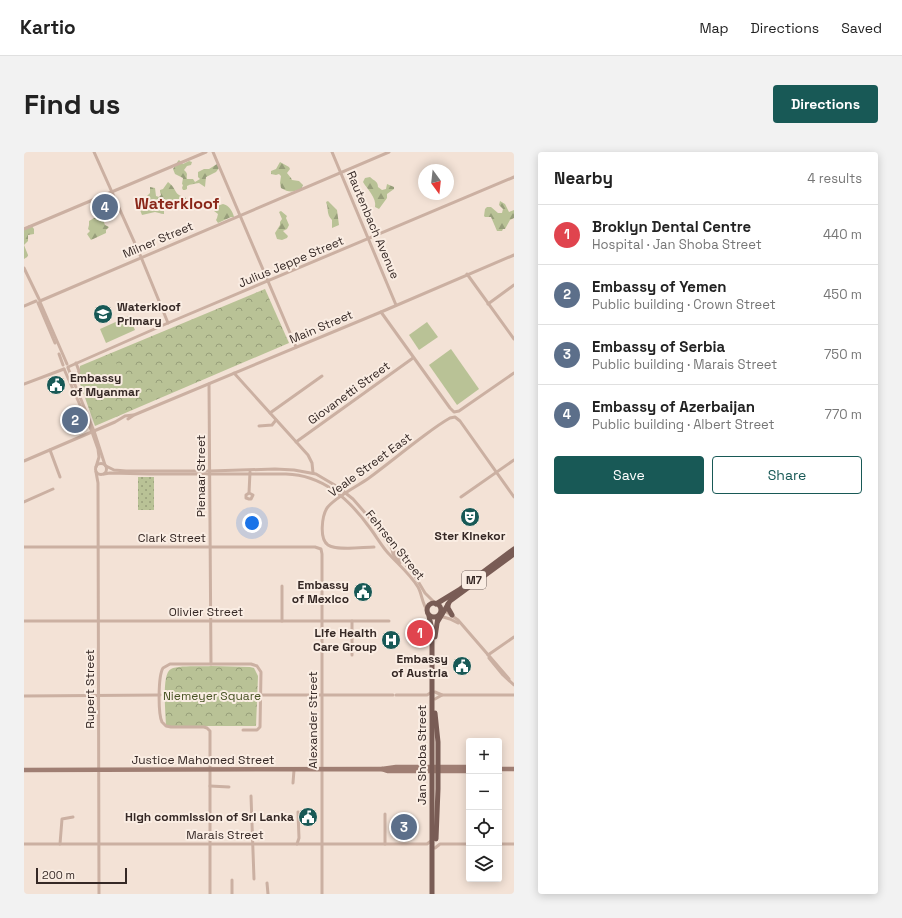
<!DOCTYPE html>
<html lang="en">
<head>
<meta charset="utf-8">
<style>
	:root { --surface:#fff; --page:#f2f2f2; --text:#222; --muted:#767676; --line:#e0e0e0; --accent:#185956 }
	body { margin:0; font-family:"Space Grotesk",sans-serif; background:var(--page); color:var(--text) }
	.controls { position:absolute; right:12px; bottom:12px; display:grid; overflow:hidden; border-radius:4px; box-shadow:0 2px 10px #0003 }
	.controls button { width:36px; height:36px; display:grid; place-items:center; padding:0; border:0; border-bottom:1px solid var(--line); background:var(--surface); color:var(--text); font:20px sans-serif }
	.compass { position:absolute; left:394px; top:12px; width:36px; height:36px; border-radius:50%; background:var(--surface); box-shadow:0 2px 10px #0003; rotate:165deg }
	.scale { position:absolute; left:12px; bottom:10px; width:91px; box-sizing:border-box; padding-left:4px; border:2px solid #352825; border-top:0; font-size:11px; line-height:14px; white-space:nowrap; color:#352825; -webkit-text-stroke:3px #faede3; paint-order:stroke }
	.you { position:absolute; left:228px; top:371px; width:14px; height:14px; margin:-10px; border:3px solid #fff; border-radius:50%; background:#1a73e8; box-shadow:0 0 0 6px #1a73e833 }
	.badge { display:grid; place-items:center; width:26px; height:26px; border-radius:50%; background:var(--accent); color:#fff; font-size:13px; font-weight:700 }
	.pin { position:absolute; translate:-50% -50%; border:2px solid #fff; box-shadow:0 1px 4px #0006 }
	.list { margin:0; padding:0; list-style:none }
	h2 { display:flex; justify-content:space-between; align-items:center; height:52px; margin:0; padding:0 16px; font-size:17px }
	h2 small { font-size:13px; font-weight:400; color:var(--muted) }
	.list li { display:grid; grid-template-columns:26px 1fr auto; gap:12px; align-items:center; box-sizing:border-box; height:60px; padding:0 16px; border-top:1px solid var(--line) }
	.list b { display:block; font-size:15px; white-space:nowrap }
	.list p { margin:0; font-size:13px; white-space:nowrap; color:var(--muted) }
	.list em { font-size:13px; font-style:normal; color:var(--muted) }
	.actions { display:flex; gap:8px; padding:12px 16px }
	.actions a { flex:1; padding:9px 0; border:1px solid var(--accent); border-radius:4px; text-align:center; font-size:14px; color:var(--accent) }
	.actions .main { background:var(--accent); color:#fff }
	.icon { flex:none; width:22px; height:22px; fill:none; stroke:currentColor; stroke-width:2; stroke-linecap:round; stroke-linejoin:round }
	.map { position:relative; flex:none; width:490px; height:742px; overflow:hidden; border-radius:4px }
	header { display:flex; align-items:center; gap:24px; box-sizing:border-box; height:56px; padding:0 20px; background:var(--surface); border-bottom:1px solid var(--line) }
	header strong { font-size:19px }
	nav { display:flex; gap:22px; margin-inline-start:auto; font-size:14px }
	.intro { display:flex; align-items:center; justify-content:space-between; box-sizing:border-box; height:96px; padding:0 24px }
	h1 { margin:0; font-size:28px }
	.button { padding:10px 18px; border-radius:4px; background:var(--accent); color:#fff; font-size:14px; font-weight:700 }
	main { display:flex; gap:24px; padding:0 24px }
	aside { flex:1; background:var(--surface); border-radius:4px; box-shadow:0 2px 10px #0003 }
	.map>svg:first-child { display:block }
</style>
</head>
<body>
<header>
<strong>Kartio</strong>
<nav><a>Map</a><a>Directions</a><a>Saved</a></nav>
</header>
<div class="intro"><h1>Find us</h1><a class="button">Directions</a></div>
<main>
<div class="map">
<svg width="490" height="742" viewBox="0 0 490 742">
	<defs>
		<pattern id="grass-dots" width="8" height="8" patternUnits="userSpaceOnUse"><rect width="8" height="8" fill="#b9c296"/><path d="M2 2h.1M6 6h.1" fill="none" stroke="#979e7a" stroke-width="1.8" stroke-linecap="round"/></pattern>
		<pattern id="forest-firs" width="22" height="20" patternUnits="userSpaceOnUse"><rect width="22" height="20" fill="#b9c296"/><path d="M5 1l3.5 6h-7zM16 11l3.5 6h-7z" fill="#979e7a"/></pattern>
		<pattern id="park-crowns" width="20" height="18" patternUnits="userSpaceOnUse"><rect width="20" height="18" fill="#b9c296"/><path d="M2 6a3 3 0 1 1 6 0M12 15a3 3 0 1 1 6 0" fill="none" stroke="#979e7a"/></pattern>
	</defs>
	<rect width="100%" height="100%" fill="#f3e2d6"/>
	<rect fill="url(#grass-dots)" x="114" y="325" width="16" height="33"/>
	<g fill="url(#forest-firs)">
		<path d="M155 8 159 12 165 9 168 10 167 13 163 14 160 18C165 23 162 22 163 27H169L171 30 176 27 174 25V20L180 17H185L193 12 195 16 192 20 182 25 181 35 175 31C171 32 166 32 163 34V37L161 38H159L158 36 159 33 158 32 159 26 151 22 149 17 154 9Z"/>
		<path d="M256 10 265 15 266 17 263 21 267 26 268 28 275 29 279 33 277 37C269 40 265 41 257 36L256 31 257 24 255 22 252 23 247 22V19L252 17Z"/>
		<path d="M346 25C350 29 354 29 354 35L358 38 362 37 363 32 370 35V37L363 42V46L355 57 351 55C353 46 343 37 339 30L341 26Z"/>
		<path d="M144 30C146 32 148 33 149 35 153 41 152 43 161 45L162 47 159 49H154L152 54 149 53 147 55 140 56V62H139L131 60 118 63 116 58 123 51 122 45 126 41V35L131 36 132 44 135 45 137 43 136 40V38L139 37Z"/>
		<path d="M304 49 313 58 315 73 308 76V68C302 62 305 57 302 50Z"/>
		<polygon points="476,49 481,52 485,60 490,58 490,66 486,68 481,77 479,77 478,79 473,79 467,65 461,65 460,64 461,57 463,55 467,55 474,61 478,61 479,57 475,53"/>
		<path d="M199 52C205 53 209 60 210 65H207L194 71 192 68 193 66 194 62 190 59V55Z"/>
		<polygon points="74,59 80,63 86,63 84,66 79,68 81,73 85,75 82,78 82,81 67,88 63,82 66,79 64,77 65,73 65,69 72,65"/>
		<polygon points="257,59 263,64 262,66 265,73 263,77 259,79 264,84 263,86 258,88 253,87 251,81 256,73 256,70 258,67 255,60"/>
		<polygon points="5,73 7,73 10,77 10,82 4,83 4,89 0,93 4,103 3,105 0,107 0,78"/>
	</g>
	<g fill="url(#park-crowns)">
		<polygon points="241,137 265,191 71,274 54,226 56,214"/>
		<path d="M187 514 226 515 230 516 234 524 232 574H142C142 564 137 521 147 517 154 513 178 515 187 514Z"/>
	</g>
	<g fill="#b9c296">
		<polygon points="105,164 111,178 82,191 76,177"/>
		<polygon points="403,170 414,185 395,198 385,183"/>
		<polygon points="427,197 455,237 433,253 405,213"/>
		<polygon points="91,208 98,225 67,238 60,220"/>
	</g>
	<g fill="none" stroke-linecap="round" stroke-linejoin="round">
		<g stroke="#cbb0a2" stroke-width="3">
			<polyline points="70,0 117,105 144,171"/>
			<polyline points="189,0 272,195"/>
			<polyline points="308,0 372,153"/>
			<polyline points="0,77 182,0"/>
			<polyline points="0,116 15,147"/>
			<polyline points="443,122 490,187"/>
			<polyline points="16,149 365,0"/>
			<polyline points="16,150 43,212"/>
			<polyline points="14,151 31,191"/>
			<polyline points="464,152 490,133"/>
			<polyline points="0,154 12,149"/>
			<polyline points="357,160 426,256 430,260 435,259 490,221"/>
			<polyline points="35,202 39,213"/>
			<polyline points="44,215 144,171 490,25"/>
			<polyline points="44,216 70,279 81,313"/>
			<polyline points="40,217 68,280 74,297 75,305 72,315"/>
			<polyline points="210,221 284,303 288,311 289,321"/>
			<polyline points="0,232 40,217"/>
			<polyline points="50,232 55,219 52,211"/>
			<polyline points="185,232 187,512"/>
			<polyline points="246,261 298,224"/>
			<polyline points="104,267 110,263 357,160 490,103"/>
			<polyline points="235,274 248,273 252,268"/>
			<polyline points="272,290 389,206"/>
			<polyline points="26,298 36,325"/>
			<polyline points="0,309 91,270 101,264 109,263"/>
			<circle cx="77" cy="317" r="5.5"/>
			<polyline points="82,314 90,318 102,319 186,319 251,317 270,318 292,322 314,335 329,347 350,371 368,397 389,421 401,441 411,451"/>
			<polyline points="72,320 74,331 75,742"/>
			<path d="M80 322 86 321 126 322H262C299 323 325 347 346 376 352 384 357 393 364 401 374 412 386 422 394 435 398 442 398 451 403 458"/>
			<polyline points="225,341 229,343 227,347 225,347 222,346 222,343 225,341 226,320"/>
			<polyline points="437,345 490,308"/>
			<polyline points="0,350 29,337"/>
			<polyline points="0,395 291,395 297,397 298,402 298,742"/>
			<path d="M350 395C339 395 313 399 304 393 295 387 298 364 303 356 311 345 334 334 345 326 364 312 382 297 401 283 409 277 417 271 426 266L431 265 436 269 490 345"/>
			<polyline points="368,397 369,402 376,411"/>
			<polyline points="258,434 258,469"/>
			<polyline points="417,456 434,468 485,527"/>
			<polyline points="416,464 426,467 434,471"/>
			<polyline points="0,469 365,469"/>
			<polyline points="328,469 328,503"/>
			<polyline points="464,503 490,485"/>
			<polyline points="465,506 479,523 490,533"/>
			<polyline points="411,540 418,543 490,543"/>
			<polyline points="237,543 369,543"/>
			<polyline points="372,543 403,543 408,540"/>
			<polyline points="0,544 136,543"/>
			<polyline points="411,547 418,543"/>
			<polyline points="269,631 270,618"/>
			<polyline points="186,634 205,635"/>
			<polyline points="227,644 230,727"/>
			<polyline points="361,662 361,692"/>
			<polyline points="0,692 403,692 407,689"/>
			<polyline points="36,692 38,667 49,665"/>
			<polyline points="273,692 275,686 274,660"/>
			<polyline points="475,692 490,692"/>
			<polyline points="411,696 416,692 445,692"/>
			<polyline points="208,728 208,742"/>
			<polyline points="243,731 244,742"/>
			<path d="M186 742V579L183 576 180 575H147L142 574 138 570C134 562 134 524 139 516L146 512H227L233 514 237 520 236 575 233 578H219"/>
		</g>
		<g stroke="#9f7e73" stroke-width="4.5">
			<polyline points="358,617 372,615 445,615"/>
			<polyline points="475,617 490,617"/>
			<polyline points="0,618 358,617 364,619 445,619"/>
		</g>
		<g stroke="#795c55" stroke-width="5">
			<circle cx="410" cy="458" r="7"/>
			<polyline points="412,452 435,438 490,397"/>
			<polyline points="424,452 424,456 428,463"/>
			<polyline points="405,464 408,478 408,742"/>
			<polyline points="414,469 426,449 490,402"/>
			<polyline points="411,485 414,465"/>
			<polyline points="411,561 414,590 414,637 412,687"/>
		</g>
	</g>
	<defs>
		<g id="school-disc" transform="scale(1)"><circle r="9.5" fill="#185956" stroke="#faede3"/><path d="M0-5L7-2L0 1L-7-2ZM-4 1L0 2.5L4 1V4Q0 6-4 4Z" fill="#fff"/></g>
		<g id="civic-disc" transform="scale(1)"><circle r="9.5" fill="#185956" stroke="#faede3"/><path d="M-.6-6.5H3V-4.5H.6V-3L4-1V1h2V6H-6V1h2V-1L-.6-3ZM-1.2 2.5V6h2.4V2.5Z" fill="#fff"/></g>
		<g id="theatre-disc" transform="scale(1)"><circle r="9.5" fill="#185956" stroke="#faede3"/><path d="M-5-5.5Q0-4 5-5.5V0Q5 5 0 6Q-5 5-5 0ZM-3.3-2.5H-1v1.5H-3.3ZM1-2.5H3.3v1.5H1ZM-2.8 1Q0 5.5 2.8 1Z" fill="#fff"/></g>
		<g id="hospital-disc" transform="scale(1)"><circle r="9.5" fill="#185956" stroke="#faede3"/><path d="M-5-5h3v3.5h4V-5h3V5h-3V1.5h-4V5h-3Z" fill="#fff"/></g>
	</defs>
	<g fill-rule="evenodd">
		<use href="#school-disc" x="79" y="162"/>
		<use href="#civic-disc" x="32" y="233"/>
		<use href="#theatre-disc" x="446" y="365"/>
		<use href="#civic-disc" x="339" y="440"/>
		<use href="#hospital-disc" x="367" y="488"/>
		<use href="#civic-disc" x="438" y="514"/>
		<use href="#civic-disc" x="284" y="665"/>
	</g>
	<g text-anchor="middle" dominant-baseline="central" stroke-width="4" stroke-linejoin="round" paint-order="stroke">
		<rect fill="#faede3" stroke="#70635e" stroke-width="1" x="438" y="419" width="24" height="18" rx="3"/>
		<g font-size="11" font-weight="bold" fill="#352825">
			<text x="450" y="428">M7</text>
		</g>
		<g font-size="12" fill="#352825" stroke="#faede3">
			<text transform="translate(349 73) rotate(67)">Rautenbach Avenue</text>
			<text transform="translate(134 88) rotate(-23)">Milner Street</text>
			<text transform="translate(267 110) rotate(-23)">Julius Jeppe Street</text>
			<text transform="translate(297 175) rotate(-23)">Main Street</text>
			<text transform="translate(325 241) rotate(-36)">Giovanetti Street</text>
			<text transform="translate(346 313) rotate(-36)">Veale Street East</text>
			<text transform="translate(177 324) rotate(-90)">Pienaar Street</text>
			<text x="148" y="386">Clark Street</text>
			<text transform="translate(371 393) rotate(51)">Fehrsen Street</text>
			<text x="182" y="460">Olivier Street</text>
			<text transform="translate(66 537) rotate(-90)">Rupert Street</text>
			<text transform="translate(289 568) rotate(-90)">Alexander Street</text>
			<text transform="translate(398 603) rotate(-90)">Jan Shoba Street</text>
			<text x="179" y="608">Justice Mahomed Street</text>
			<text x="201" y="683">Marais Street</text>
		</g>
		<g font-size="12" font-weight="bold" fill="#352825" stroke="#faede3" text-anchor="end">
			<text x="93" y="155" text-anchor="start">Waterkloof<tspan x="93" dy="14">Primary</tspan></text>
			<text x="46" y="226" text-anchor="start">Embassy<tspan x="46" dy="14">of Myanmar</tspan></text>
			<text x="446" y="384" text-anchor="middle">Ster Kinekor</text>
			<text x="325" y="433">Embassy<tspan x="325" dy="14">of Mexico</tspan></text>
			<text x="353" y="481">Life Health<tspan x="353" dy="14">Care Group</tspan></text>
			<text x="424" y="507">Embassy<tspan x="424" dy="14">of Austria</tspan></text>
			<text x="270" y="665">High commission of Sri Lanka</text>
		</g>
		<g font-size="12" fill="#4a5527" stroke="#faede3">
			<text x="188" y="544">Niemeyer Square</text>
		</g>
		<g font-size="16" font-weight="bold" fill="#8a2618" stroke="#faede3">
			<text x="153" y="51">Waterkloof</text>
		</g>
	</g>
</svg>
<div class="controls">
<button>+</button>
<button>−</button>
<button><svg class="icon" aria-label="locate" viewBox="0 0 24 24"><circle cx="12" cy="12" r="6"/><path d="M12 2v4M12 18v4M2 12h4M18 12h4"/></svg></button>
<button><svg class="icon" aria-label="layers" viewBox="0 0 24 24"><path d="M12 4l9 5-9 5-9-5zM3 14l9 5 9-5"/></svg></button>
</div>
<svg class="compass" viewBox="-18 -18 36 36"><path d="M0-13l5 13h-10z" fill="#e53935"/><path d="M0 13l5-13h-10z" fill="#767676"/></svg>
<div class="scale">200 m</div>
<div class="you"></div>
<div class="pin badge" style="left:396px;top:481px;background:#e0444e">1</div>
<div class="pin badge" style="left:51px;top:268px;background:#5c6f8a">2</div>
<div class="pin badge" style="left:380px;top:675px;background:#5c6f8a">3</div>
<div class="pin badge" style="left:81px;top:55px;background:#5c6f8a">4</div>
</div>
<aside>
<h2>Nearby<small>4 results</small></h2>
<ul class="list">
<li><span class="badge" style="background:#e0444e">1</span><div><b>Broklyn Dental Centre</b><p>Hospital · Jan Shoba Street</p></div><em>440 m</em></li>
<li><span class="badge" style="background:#5c6f8a">2</span><div><b>Embassy of Yemen</b><p>Public building · Crown Street</p></div><em>450 m</em></li>
<li><span class="badge" style="background:#5c6f8a">3</span><div><b>Embassy of Serbia</b><p>Public building · Marais Street</p></div><em>750 m</em></li>
<li><span class="badge" style="background:#5c6f8a">4</span><div><b>Embassy of Azerbaijan</b><p>Public building · Albert Street</p></div><em>770 m</em></li>
</ul>
<div class="actions"><a class="main">Save</a><a>Share</a></div>
</aside>
</main>
</body>
</html>
